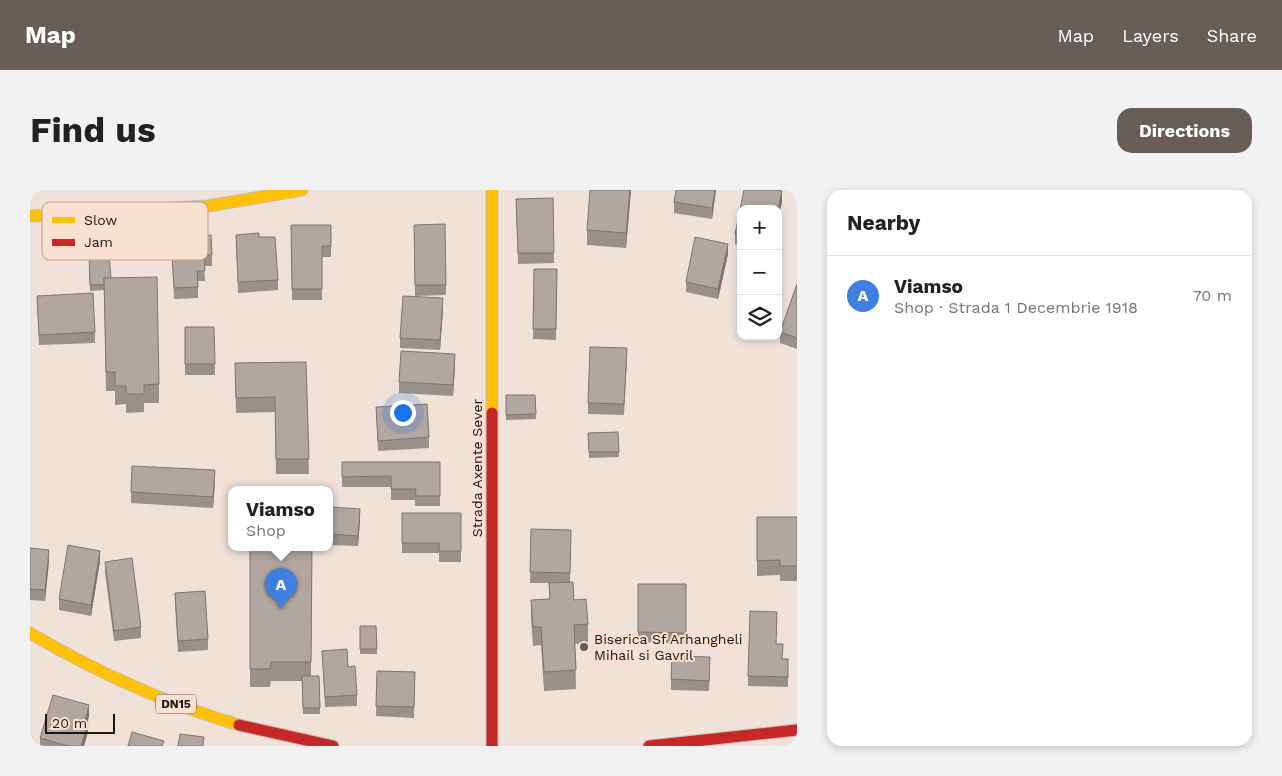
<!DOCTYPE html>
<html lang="en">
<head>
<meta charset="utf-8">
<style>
	:root { --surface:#fff; --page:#f2f2f2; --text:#202124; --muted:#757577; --line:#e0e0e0; --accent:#675d56 }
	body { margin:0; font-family:"Work Sans",sans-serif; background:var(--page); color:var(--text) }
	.controls { position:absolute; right:15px; top:15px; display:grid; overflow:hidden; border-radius:10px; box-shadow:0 2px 8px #0003 }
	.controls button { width:45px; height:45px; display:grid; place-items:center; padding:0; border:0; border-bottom:1px solid var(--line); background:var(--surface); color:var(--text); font:25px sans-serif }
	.scale { position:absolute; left:15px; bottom:12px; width:70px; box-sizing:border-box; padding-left:5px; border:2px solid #1d150f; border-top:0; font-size:14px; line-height:18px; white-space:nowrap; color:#1d150f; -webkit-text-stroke:4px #f9e0d0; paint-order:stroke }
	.you { position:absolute; left:372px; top:222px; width:18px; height:18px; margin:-12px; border:4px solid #fff; border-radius:50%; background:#1a73e8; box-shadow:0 0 0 8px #1a73e833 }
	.badge { display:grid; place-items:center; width:32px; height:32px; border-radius:50%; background:var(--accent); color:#fff; font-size:16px; font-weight:700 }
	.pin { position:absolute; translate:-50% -41px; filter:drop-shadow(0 1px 2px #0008) }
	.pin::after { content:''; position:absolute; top:26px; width:18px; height:15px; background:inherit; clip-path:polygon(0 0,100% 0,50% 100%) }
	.popup { position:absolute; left:198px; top:296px; width:105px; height:65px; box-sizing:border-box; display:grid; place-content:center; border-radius:10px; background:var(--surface); filter:drop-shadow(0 1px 4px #0005); font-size:16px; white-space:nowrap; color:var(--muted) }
	.popup b { font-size:19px; color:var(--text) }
	.popup::after { content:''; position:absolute; left:50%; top:100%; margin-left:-10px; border:10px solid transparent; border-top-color:var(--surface) }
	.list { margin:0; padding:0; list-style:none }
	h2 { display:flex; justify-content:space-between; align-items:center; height:65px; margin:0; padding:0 20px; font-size:21px }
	h2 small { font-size:16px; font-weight:400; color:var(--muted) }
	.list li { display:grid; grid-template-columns:32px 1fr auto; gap:15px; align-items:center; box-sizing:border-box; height:80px; padding:0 20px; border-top:1px solid var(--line) }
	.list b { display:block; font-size:19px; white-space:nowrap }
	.list p { margin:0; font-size:16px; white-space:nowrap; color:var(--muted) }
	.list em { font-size:16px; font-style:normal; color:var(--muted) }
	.icon { flex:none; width:28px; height:28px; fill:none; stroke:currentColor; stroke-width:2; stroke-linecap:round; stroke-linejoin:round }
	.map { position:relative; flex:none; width:767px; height:556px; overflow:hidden; border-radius:15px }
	header { display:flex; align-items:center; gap:30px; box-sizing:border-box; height:70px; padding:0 25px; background:var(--accent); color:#fff }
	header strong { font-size:24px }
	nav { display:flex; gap:28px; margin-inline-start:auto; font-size:18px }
	.intro { display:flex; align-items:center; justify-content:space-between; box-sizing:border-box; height:120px; padding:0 30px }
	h1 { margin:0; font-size:35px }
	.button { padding:12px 22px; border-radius:15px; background:var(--accent); color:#fff; font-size:18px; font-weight:700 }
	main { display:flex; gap:30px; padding:0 30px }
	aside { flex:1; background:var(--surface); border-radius:15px; box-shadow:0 2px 8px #0003 }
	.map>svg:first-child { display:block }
</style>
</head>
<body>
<header>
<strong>Map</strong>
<nav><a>Map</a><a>Layers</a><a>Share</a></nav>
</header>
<div class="intro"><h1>Find us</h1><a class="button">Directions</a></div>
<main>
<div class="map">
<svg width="767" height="556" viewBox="0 0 767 556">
	<rect width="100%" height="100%" fill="#f0e2d9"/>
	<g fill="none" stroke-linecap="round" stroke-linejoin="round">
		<g stroke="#c8beb6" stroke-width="13">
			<g id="slow">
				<polyline points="462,0 462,223"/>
				<polyline points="0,26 178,16 272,0"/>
				<path d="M0 443C66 482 135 513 209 535"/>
			</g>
		</g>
		<g stroke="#c8beb6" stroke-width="13">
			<g id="jam">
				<polyline points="462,223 462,556"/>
				<polyline points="209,535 303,556"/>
				<polyline points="619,556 767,540"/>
			</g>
		</g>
		<use href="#slow" stroke="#ffc107" stroke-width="11"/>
		<use href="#jam" stroke="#c62828" stroke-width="11"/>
	</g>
	<g fill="#99908a">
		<polygon points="601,0 596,58 557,55 557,40"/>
		<polygon points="686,0 682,29 644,23 644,12"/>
		<polygon points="714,0 746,0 752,1 752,12 748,28 748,19 711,19 711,56 705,54 705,44"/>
		<polygon points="523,8 524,73 488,74 486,9"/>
		<polygon points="261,35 301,35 301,67 292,67 292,110 262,110"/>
		<polygon points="384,35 416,95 416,105 385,106"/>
		<polygon points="206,45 229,47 248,90 248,100 208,103"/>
		<polygon points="141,47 182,65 182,76 174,76 175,91 168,91 168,108 144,109"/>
		<polygon points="698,64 688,109 656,102 656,92"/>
		<polygon points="59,70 81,88 129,194 129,213 114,213 114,222 96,223 96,214 85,215 85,201 76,201 74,100 60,101"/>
		<polygon points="504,79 527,79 526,150 503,149"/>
		<polygon points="767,94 767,159 750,153 750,142"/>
		<polygon points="7,106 65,142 65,153 9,155"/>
		<polygon points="413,119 410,160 370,158 370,148"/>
		<polygon points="155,137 184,137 185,185 155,185"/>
		<polygon points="597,169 594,225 558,224 558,213"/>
		<polygon points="276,172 279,284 246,284 245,222 206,223 205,173"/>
		<polygon points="425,174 423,206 369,203 369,192"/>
		<polygon points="476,205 505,205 506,229 476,230"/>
		<polygon points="346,217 399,247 399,258 348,261"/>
		<polygon points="588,242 589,267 559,268 558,243"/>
		<polygon points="312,272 410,272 410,316 385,316 385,310 361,310 361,297 312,297"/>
		<polygon points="185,291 183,318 101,313 101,302"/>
		<polygon points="300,317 330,330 328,356 300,355"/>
		<polygon points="372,323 431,323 431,372 409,372 409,363 372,363"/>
		<polygon points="727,327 767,327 767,391 750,391 750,385 727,386"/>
		<polygon points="501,339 541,340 540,392 544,410 558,434 558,453 545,454 546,499 514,501 511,455 503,456 501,429 501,410 519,409 519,393 500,393"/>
		<polygon points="0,358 19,371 15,411 0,410"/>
		<polygon points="220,358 282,358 281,486 289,486 290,524 273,524 272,491 241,491 240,497 220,497"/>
		<polygon points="70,371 61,426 29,420 29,409"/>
		<polygon points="75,372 111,437 111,448 84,451 75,382"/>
		<rect x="608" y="394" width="48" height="59"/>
		<polygon points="145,403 178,449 178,460 148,462 145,414"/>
		<polygon points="330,436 346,436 347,464 330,464"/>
		<polygon points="747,454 753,469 758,469 758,497 718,496 718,486"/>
		<polygon points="292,461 318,477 327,505 327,516 295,517"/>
		<polygon points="680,478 679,501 641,500 641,489"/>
		<polygon points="347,481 385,482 384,528 346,526"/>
		<polygon points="59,526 57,532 58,542 54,556 10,556 10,548"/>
	</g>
	<g fill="#7d7570">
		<polygon points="600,0 601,0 596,58 596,43"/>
		<polygon points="685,0 686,0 682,29 682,18"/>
		<polygon points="752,1 752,12 748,28 748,19"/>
		<polygon points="698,54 698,64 688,109 688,99"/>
		<polygon points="413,108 413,119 410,160 410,150"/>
		<polygon points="425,164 425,174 423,206 423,195"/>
		<polygon points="185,280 185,291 183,318 183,307"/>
		<polygon points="330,319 330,330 328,356 328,346"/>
		<polygon points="19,360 19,371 15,411 15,400"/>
		<polygon points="70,361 70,371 61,426 61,415"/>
		<polygon points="59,515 59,526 55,542 55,531"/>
		<polygon points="58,532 58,542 54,556 51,556"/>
	</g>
	<g fill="#b2a7a0" stroke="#7d7570">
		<polygon points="560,0 600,0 596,43 557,40"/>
		<polygon points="646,0 685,0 682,18 644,12"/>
		<polygon points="714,0 746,0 752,1 748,19 711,19 711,45 705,44"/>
		<polygon points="523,8 524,63 488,63 486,9"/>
		<polygon points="415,34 416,95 385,95 384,35"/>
		<polygon points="261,35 301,35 301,56 292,56 292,99 262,99"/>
		<polygon points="229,43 229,47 245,47 248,90 208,92 206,45"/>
		<polygon points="181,45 182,65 174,65 175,81 167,81 168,97 144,98 141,47"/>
		<polygon points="665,47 698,54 688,99 656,92"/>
		<polygon points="79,63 81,88 74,88 74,95 60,95 59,64"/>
		<polygon points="504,79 527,79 526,139 503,139"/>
		<polygon points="127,87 129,194 114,195 114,204 96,204 96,196 85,196 85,182 76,182 74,88"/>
		<polygon points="767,94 767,148 750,142"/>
		<polygon points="63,103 65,142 9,145 7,106"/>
		<polygon points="373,106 413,108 410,150 370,148"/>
		<polygon points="155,137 184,137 185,174 155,174"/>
		<polygon points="560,157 597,158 594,214 558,213"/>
		<polygon points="371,161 425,164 423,195 369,192"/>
		<polygon points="276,172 279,269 246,269 245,207 206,208 205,173"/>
		<polygon points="476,205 505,205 506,224 476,225"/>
		<polygon points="397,214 399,247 348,251 346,217"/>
		<polygon points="588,242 589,262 559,262 558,243"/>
		<polygon points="312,272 410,272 410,306 385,306 386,299 361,299 361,286 312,287"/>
		<polygon points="102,276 185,280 183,307 101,302"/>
		<polygon points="300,317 330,319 328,346 300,344"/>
		<polygon points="372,323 431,323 431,361 409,361 409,353 372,353"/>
		<polygon points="727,327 767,327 767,376 750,376 750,370 727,371"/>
		<polygon points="501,339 541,340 540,383 500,382"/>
		<polygon points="38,355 70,361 61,415 29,409"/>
		<polygon points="0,358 19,360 15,400 0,399"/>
		<polygon points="220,358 282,358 281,472 241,472 240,479 220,479"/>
		<polygon points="102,368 111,437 84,441 75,372"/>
		<polygon points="543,392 544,410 556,409 558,434 544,435 546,480 514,482 511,437 503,437 501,410 520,409 519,393"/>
		<polygon points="608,394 656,394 656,443 608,442"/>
		<polygon points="175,401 178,449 148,451 145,403"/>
		<polygon points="720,421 747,422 746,454 753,454 752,469 758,469 758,487 718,486"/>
		<polygon points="330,436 346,436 347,459 330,459"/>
		<polygon points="317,459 318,477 325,476 327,505 295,507 292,461"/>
		<polygon points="642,466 680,467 679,491 641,489"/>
		<polygon points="347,481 385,482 384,517 346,516"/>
		<polygon points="272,486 289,486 290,518 273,518"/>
		<polygon points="23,505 59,515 55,531 58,532 51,556 38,556 10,548"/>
		<polygon points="102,542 134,551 132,556 98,556"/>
		<polygon points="150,544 174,547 173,556 148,556"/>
	</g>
	<circle fill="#675d56" stroke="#f9e0d0" stroke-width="2" cx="554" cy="457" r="5"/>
	<g text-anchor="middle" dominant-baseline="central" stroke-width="4" stroke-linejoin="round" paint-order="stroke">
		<rect fill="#f9e0d0" stroke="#5f5249" stroke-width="1" x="126" y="504.5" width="40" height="19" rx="4"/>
		<g font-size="12" font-weight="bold" fill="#1d150f">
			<text x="146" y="514">DN15</text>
		</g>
		<g font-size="14" fill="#1d150f" stroke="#f9e0d0">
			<text transform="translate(447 278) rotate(-90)">Strada Axente Sever</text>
		</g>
		<g font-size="14" fill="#1d150f" stroke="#f9e0d0" text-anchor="start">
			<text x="564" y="449">Biserica Sf Arhangheli<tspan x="564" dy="16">Mihail si Gavril</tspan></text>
		</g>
	</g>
	<rect x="12" y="12" width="166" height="58" rx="8" fill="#f9e0d0" stroke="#b7a396" stroke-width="1"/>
	<rect x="22" y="27" width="23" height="6" fill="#ffc107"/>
	<rect x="22" y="49" width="23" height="7" fill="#c62828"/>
	<g font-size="14" fill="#1d150f">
		<text x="54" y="35">Slow</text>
		<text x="54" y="57">Jam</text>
	</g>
</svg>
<div class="controls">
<button>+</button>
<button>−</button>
<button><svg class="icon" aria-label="layers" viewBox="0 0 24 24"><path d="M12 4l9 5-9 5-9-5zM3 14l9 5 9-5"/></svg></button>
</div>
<div class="scale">20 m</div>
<div class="you"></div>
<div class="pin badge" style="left:251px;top:419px;background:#3f7fe0">A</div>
<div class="popup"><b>Viamso</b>Shop</div>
</div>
<aside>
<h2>Nearby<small></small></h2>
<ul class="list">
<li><span class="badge" style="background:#3f7fe0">A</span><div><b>Viamso</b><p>Shop · Strada 1 Decembrie 1918</p></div><em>70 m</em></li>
</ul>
</aside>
</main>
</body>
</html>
